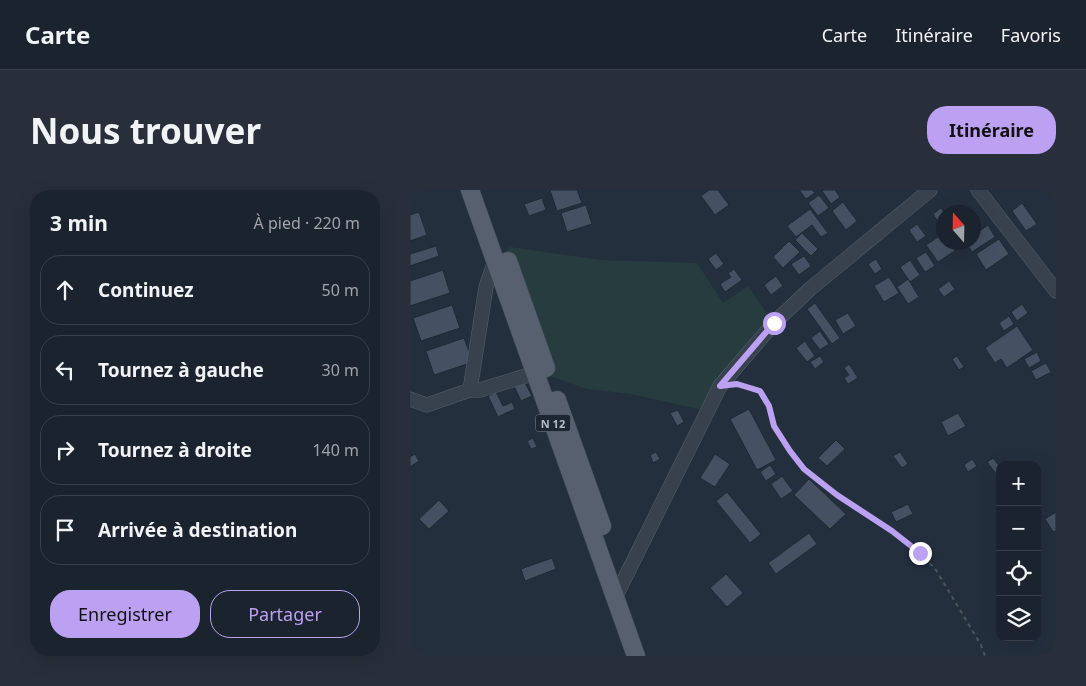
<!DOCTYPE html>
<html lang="fr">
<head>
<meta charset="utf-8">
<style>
	:root { --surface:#1b232e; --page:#282f3a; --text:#f1f3f6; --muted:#a0a4aa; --line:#39404a; --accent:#bca0f2 }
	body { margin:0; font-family:"Noto Sans",sans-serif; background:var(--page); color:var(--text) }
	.controls { position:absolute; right:15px; bottom:15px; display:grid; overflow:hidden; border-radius:10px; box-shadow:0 5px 20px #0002 }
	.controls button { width:45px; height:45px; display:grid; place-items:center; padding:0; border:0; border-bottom:1px solid var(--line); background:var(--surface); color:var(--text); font:25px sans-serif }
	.compass { position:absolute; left:526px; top:15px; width:45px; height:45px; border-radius:50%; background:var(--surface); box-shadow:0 5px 20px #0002; rotate:340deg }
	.stop { position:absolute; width:15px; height:15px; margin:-11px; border:4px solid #bca0f2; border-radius:50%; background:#fff }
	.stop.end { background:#bca0f2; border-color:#fff; box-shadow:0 1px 5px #0008 }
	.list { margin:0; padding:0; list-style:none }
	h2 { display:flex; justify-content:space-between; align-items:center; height:65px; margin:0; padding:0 20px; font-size:21px }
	h2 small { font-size:16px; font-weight:400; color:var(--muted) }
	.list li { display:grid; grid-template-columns:32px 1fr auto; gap:15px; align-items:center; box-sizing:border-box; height:70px; margin:0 10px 10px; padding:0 10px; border:1px solid var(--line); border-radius:20px }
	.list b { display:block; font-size:19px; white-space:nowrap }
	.list em { font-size:16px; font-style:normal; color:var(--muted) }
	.actions { display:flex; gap:10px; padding:15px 20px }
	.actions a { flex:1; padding:11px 0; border:1px solid var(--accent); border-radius:20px; text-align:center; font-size:18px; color:var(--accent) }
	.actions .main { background:var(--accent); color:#111 }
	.icon { flex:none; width:28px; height:28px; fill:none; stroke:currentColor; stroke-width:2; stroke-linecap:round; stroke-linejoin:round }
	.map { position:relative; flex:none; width:646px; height:466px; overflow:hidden; border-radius:20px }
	header { display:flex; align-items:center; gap:30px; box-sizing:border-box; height:70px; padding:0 25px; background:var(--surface); border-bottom:1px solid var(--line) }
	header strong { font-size:24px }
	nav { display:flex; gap:28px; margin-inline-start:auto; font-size:18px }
	.intro { display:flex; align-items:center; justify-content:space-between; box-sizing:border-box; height:120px; padding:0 30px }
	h1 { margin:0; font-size:35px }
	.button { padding:12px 22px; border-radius:20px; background:var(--accent); color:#111; font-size:18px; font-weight:700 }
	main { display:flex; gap:30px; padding:0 30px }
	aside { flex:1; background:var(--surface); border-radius:20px; box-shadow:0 5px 20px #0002 }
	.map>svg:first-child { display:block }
</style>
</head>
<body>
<header>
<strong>Carte</strong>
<nav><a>Carte</a><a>Itinéraire</a><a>Favoris</a></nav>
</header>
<div class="intro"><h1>Nous trouver</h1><a class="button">Itinéraire</a></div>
<main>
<aside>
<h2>3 min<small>À pied · 220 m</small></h2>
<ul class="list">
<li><svg class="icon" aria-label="ahead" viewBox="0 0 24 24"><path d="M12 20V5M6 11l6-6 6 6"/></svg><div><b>Continuez</b></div><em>50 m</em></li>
<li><svg class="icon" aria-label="left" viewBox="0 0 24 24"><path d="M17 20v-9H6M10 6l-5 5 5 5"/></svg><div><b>Tournez à gauche</b></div><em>30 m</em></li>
<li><svg class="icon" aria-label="right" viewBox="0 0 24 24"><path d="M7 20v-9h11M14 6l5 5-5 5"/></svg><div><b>Tournez à droite</b></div><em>140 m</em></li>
<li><svg class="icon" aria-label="arrive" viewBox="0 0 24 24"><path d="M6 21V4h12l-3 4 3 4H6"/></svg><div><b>Arrivée à destination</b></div></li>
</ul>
<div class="actions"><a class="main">Enregistrer</a><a>Partager</a></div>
</aside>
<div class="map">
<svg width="646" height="466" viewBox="0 0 646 466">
	<rect width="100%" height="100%" fill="#242f3e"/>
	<polygon fill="#263c3f" points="100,57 191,70 287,73 313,113 338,96 364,133 298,221 221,204 177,199 129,182 89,70"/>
	<g fill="#455162" stroke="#1f2835">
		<polygon points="140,0 167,0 172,13 147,21"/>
		<polygon points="299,0 308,0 319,15 305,25 291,6"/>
		<polygon points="389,0 402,0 405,3 396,9"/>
		<polygon points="414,0 425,0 430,7 421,14 412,1"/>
		<polygon points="409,5 419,18 408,26 398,13"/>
		<polygon points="132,8 136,20 119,26 114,14"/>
		<polygon points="433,12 447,31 436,40 422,21"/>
		<polygon points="612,13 627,34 616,41 602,21"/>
		<polygon points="176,15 182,34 157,42 151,23"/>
		<polygon points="531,18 534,22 534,33 530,35 523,24"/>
		<polygon points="400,19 418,43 411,47 402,35 386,47 377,36"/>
		<polygon points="9,22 17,45 0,51 0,25"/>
		<polygon points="565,23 571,33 564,39 564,24"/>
		<polygon points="507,34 516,46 507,52 499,40"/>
		<polygon points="578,35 585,47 562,62 555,52 564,52 564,45"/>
		<polygon points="392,43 408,59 401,66 385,50"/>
		<polygon points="534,43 534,52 545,52 549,58 528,72 516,55"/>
		<polygon points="589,49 599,64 576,80 566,64"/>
		<polygon points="379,51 390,62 373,78 363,67"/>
		<polygon points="26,56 29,66 0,76 0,64"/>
		<polygon points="516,62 525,76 515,82 506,68"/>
		<polygon points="306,63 314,74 306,80 298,69"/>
		<polygon points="394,66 401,76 389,85 381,74"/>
		<polygon points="466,69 472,79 465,84 458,74"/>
		<polygon points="500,70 510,85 500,92 490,77"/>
		<polygon points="324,79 332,90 315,102 310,94 321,87 318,83"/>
		<polygon points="33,80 40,103 0,116 0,91"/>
		<polygon points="366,86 373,96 361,105 354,95"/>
		<polygon points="479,87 489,103 474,112 464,96"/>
		<polygon points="498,89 509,107 498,114 487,97"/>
		<polygon points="539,91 545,99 534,107 528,99"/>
		<polygon points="405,113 430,148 422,154 397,119"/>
		<polygon points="612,114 618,123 607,131 601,122"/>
		<polygon points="42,115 50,138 11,151 3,128"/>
		<polygon points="438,123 446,136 433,144 425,130"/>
		<polygon points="599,126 604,134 594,141 589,133"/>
		<polygon points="607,136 623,160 597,178 591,169 585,173 575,158"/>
		<polygon points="410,141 419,154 410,160 401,148"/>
		<polygon points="54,148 63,172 24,185 16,161"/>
		<polygon points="395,151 405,166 397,172 386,158"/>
		<polygon points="627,162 631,171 619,178 614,169"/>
		<polygon points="410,166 414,172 405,179 400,172"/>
		<polygon points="547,166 554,177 549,180 542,169"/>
		<polygon points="636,173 641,182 626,190 621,181"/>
		<polygon points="439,174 448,188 438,194 434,188 439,185 434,178"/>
		<polygon points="114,191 122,206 111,211 104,196"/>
		<polygon points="86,202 93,216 102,212 105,219 88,227 78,206"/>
		<polygon points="339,219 366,270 347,280 320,229"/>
		<polygon points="268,220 274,232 267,236 260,223"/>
		<polygon points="548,223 556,236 538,246 531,232"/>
		<polygon points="123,248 127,257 121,259 117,251"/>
		<polygon points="426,250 435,259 417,276 408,268"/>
		<polygon points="246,262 250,269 243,273 240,265"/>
		<polygon points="490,262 498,274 492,278 483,266"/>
		<polygon points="5,264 9,271 0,277 0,267"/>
		<polygon points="305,264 320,274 305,297 290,288"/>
		<polygon points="583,268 590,277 590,282 586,284 577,272"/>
		<polygon points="562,269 567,276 558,282 554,275"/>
		<polygon points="360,275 366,284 356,291 350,282"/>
		<polygon points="372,286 383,301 371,309 361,294"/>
		<polygon points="399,289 436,324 420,339 384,305"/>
		<polygon points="317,302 351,344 340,353 306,311"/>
		<polygon points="29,310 39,321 19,339 9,329"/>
		<polygon points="498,314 503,324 486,332 481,322"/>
		<polygon points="646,322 646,341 643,342 635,329"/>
		<polygon points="399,343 407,354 366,384 358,373"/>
		<polygon points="142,368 146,379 115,391 111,379"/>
		<polygon points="316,384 333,403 317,417 300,398"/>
	</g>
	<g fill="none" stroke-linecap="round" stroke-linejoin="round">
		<g stroke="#565f6c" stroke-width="15">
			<g id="minor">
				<polyline points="568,0 646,101"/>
				<polyline points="60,200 76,97 85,71"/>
				<polyline points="0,209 17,215 60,200 70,200 125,183"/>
				<polyline points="205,408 310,196 364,133 400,99 520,0"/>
			</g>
		</g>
		<g stroke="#414a57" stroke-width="19">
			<g id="major">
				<polyline points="60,0 226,466"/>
				<polyline points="98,71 136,178"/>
				<polyline points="147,210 192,336"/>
			</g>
		</g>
		<polyline stroke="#44595c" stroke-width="2" stroke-dasharray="4 4" stroke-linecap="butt" points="327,194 350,201 359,216 364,236 380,261 394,279 427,305 482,341 510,363 526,380 571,455 575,466"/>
		<use href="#minor" stroke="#38414e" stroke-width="14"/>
		<use href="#major" stroke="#56606e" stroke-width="18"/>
	</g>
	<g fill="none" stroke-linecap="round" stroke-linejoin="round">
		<polyline stroke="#bca0f2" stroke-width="6" points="364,133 310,196 327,194 350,201 359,216 364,236 380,261 394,279 427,305 482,341 510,363"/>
	</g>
	<g text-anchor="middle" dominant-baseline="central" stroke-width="4" stroke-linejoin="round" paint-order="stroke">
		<rect fill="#1d2633" stroke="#878f9c" stroke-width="1" x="125.5" y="224.5" width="35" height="17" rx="4"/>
		<g font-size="11" font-weight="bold" fill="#b4bcc9">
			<text x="143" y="233">N 12</text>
		</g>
	</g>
</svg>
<div class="controls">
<button>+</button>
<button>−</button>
<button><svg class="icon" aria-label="locate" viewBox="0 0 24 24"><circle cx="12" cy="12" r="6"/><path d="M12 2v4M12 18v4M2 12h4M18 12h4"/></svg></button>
<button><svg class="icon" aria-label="layers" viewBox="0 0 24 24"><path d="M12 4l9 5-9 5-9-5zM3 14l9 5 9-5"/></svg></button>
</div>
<svg class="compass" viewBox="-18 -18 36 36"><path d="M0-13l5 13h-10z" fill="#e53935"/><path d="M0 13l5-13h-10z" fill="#a0a4aa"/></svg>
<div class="stop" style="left:364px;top:133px"></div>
<div class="stop end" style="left:510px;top:363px"></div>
</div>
</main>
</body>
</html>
